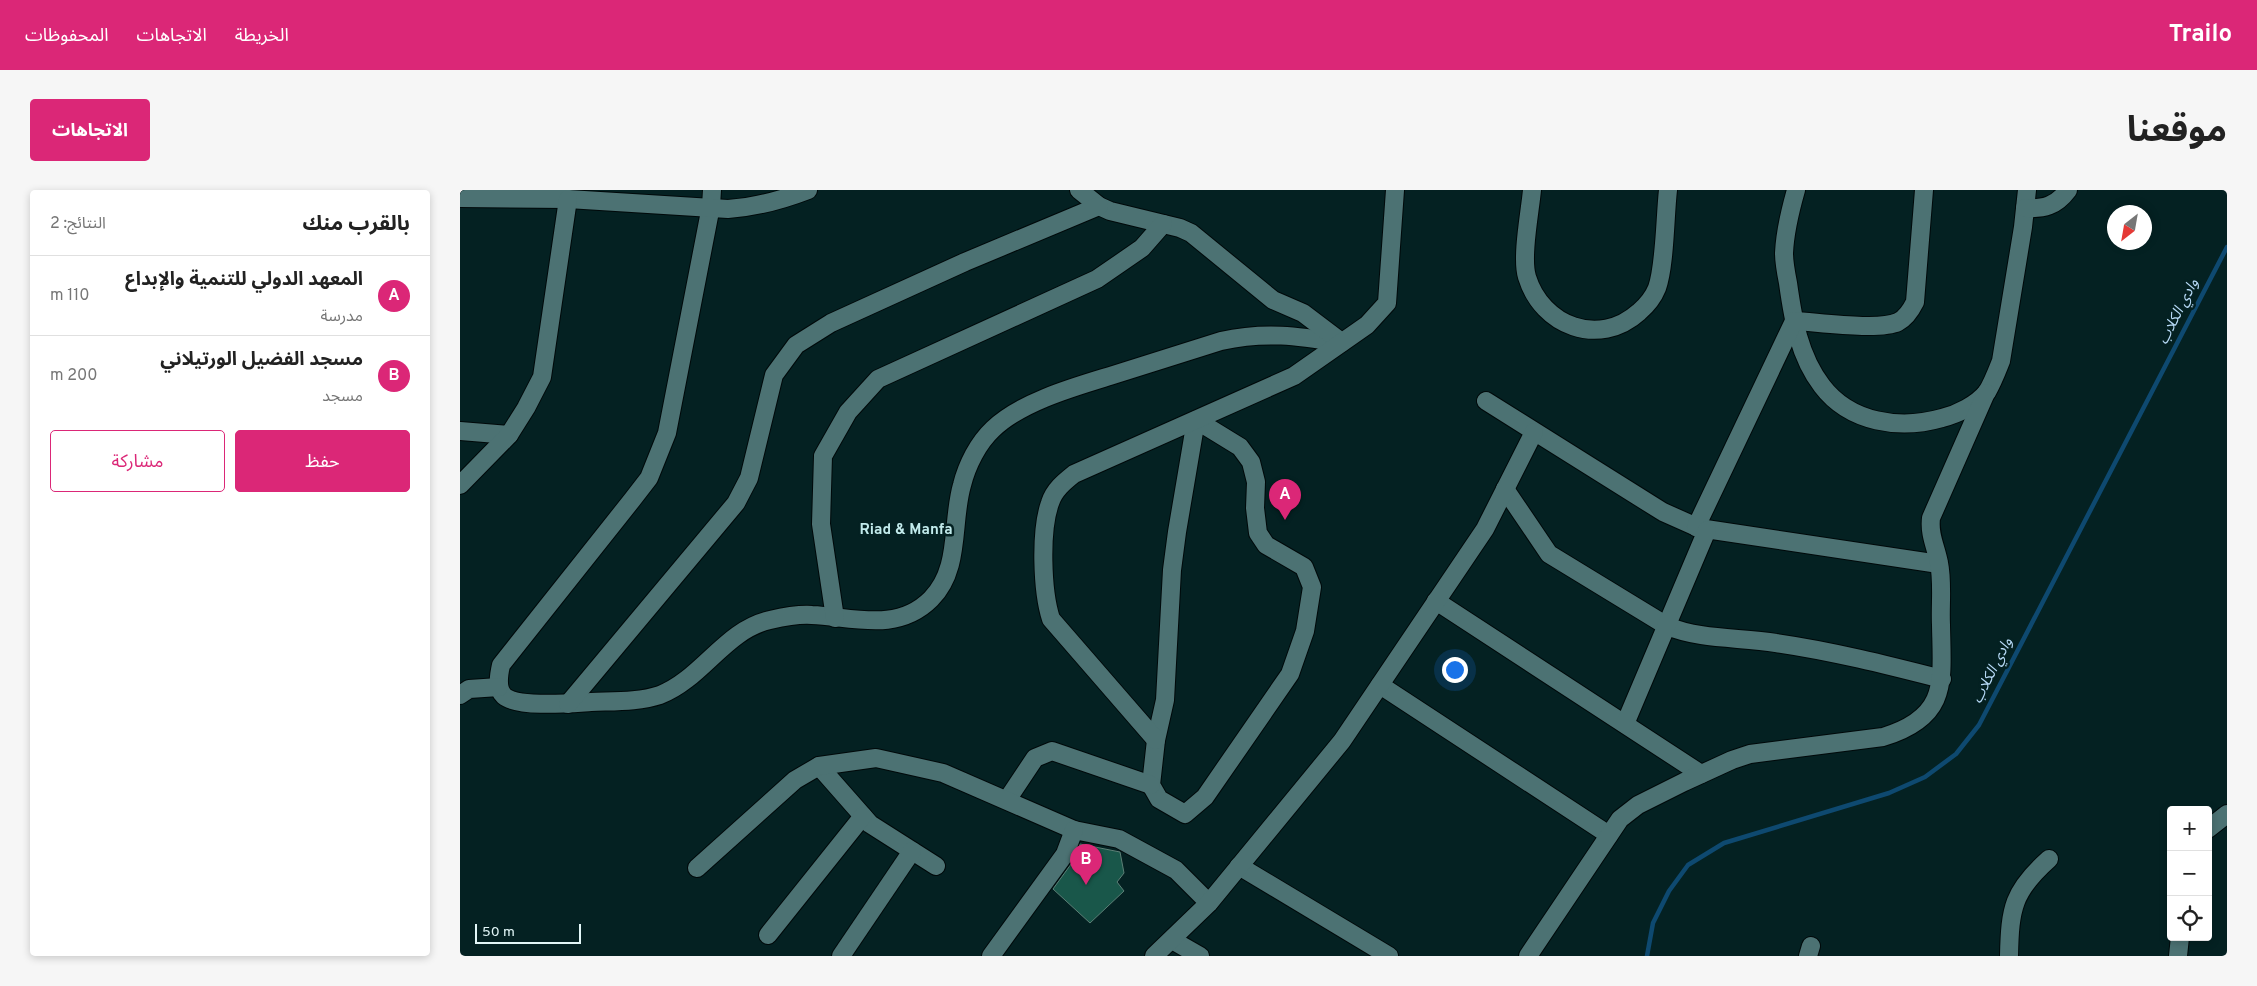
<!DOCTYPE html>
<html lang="ar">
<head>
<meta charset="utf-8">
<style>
	:root { --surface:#fff; --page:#f6f6f6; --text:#222; --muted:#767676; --line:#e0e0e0; --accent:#db2777 }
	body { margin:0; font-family:Overpass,"Noto Sans Arabic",sans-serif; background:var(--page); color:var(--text); direction:rtl }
	.controls { position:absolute; right:15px; bottom:15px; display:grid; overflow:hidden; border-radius:5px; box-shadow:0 2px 8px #0003 }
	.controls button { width:45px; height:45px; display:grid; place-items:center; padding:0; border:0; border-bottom:1px solid var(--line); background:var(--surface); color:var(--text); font:25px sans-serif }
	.compass { position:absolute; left:1647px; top:15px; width:45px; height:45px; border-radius:50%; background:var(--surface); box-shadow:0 2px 8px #0003; rotate:211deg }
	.scale { position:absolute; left:15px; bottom:12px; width:106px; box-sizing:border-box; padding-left:5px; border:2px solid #e3f7f8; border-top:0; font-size:14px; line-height:18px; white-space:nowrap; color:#e3f7f8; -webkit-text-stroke:4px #042122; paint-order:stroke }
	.you { position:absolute; left:994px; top:479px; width:18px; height:18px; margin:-12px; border:4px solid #fff; border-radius:50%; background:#1a73e8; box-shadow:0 0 0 8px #1a73e833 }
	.badge { display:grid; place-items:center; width:32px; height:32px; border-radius:50%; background:var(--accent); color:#fff; font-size:16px; font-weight:700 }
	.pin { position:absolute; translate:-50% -41px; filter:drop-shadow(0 1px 2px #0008) }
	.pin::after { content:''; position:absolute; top:26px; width:18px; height:15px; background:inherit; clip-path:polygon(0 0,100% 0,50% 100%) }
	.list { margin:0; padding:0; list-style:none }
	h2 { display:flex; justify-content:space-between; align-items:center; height:65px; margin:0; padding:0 20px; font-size:21px }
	h2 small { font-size:16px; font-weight:400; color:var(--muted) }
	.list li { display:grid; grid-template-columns:32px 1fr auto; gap:15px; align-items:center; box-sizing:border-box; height:80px; padding:0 20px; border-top:1px solid var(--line) }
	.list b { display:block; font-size:19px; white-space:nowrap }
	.list p { margin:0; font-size:16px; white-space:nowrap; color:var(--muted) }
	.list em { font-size:16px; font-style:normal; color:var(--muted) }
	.actions { display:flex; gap:10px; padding:15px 20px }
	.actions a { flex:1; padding:11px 0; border:1px solid var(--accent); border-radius:5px; text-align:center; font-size:18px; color:var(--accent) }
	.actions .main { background:var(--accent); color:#fff }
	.icon { flex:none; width:28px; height:28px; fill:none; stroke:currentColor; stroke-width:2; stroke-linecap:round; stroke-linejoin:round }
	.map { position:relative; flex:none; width:1767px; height:766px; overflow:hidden; direction:ltr; border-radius:5px }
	header { display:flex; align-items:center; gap:30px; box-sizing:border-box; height:70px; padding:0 25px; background:var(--accent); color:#fff }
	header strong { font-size:24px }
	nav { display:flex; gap:28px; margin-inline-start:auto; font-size:18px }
	.intro { display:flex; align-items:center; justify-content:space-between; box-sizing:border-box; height:120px; padding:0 30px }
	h1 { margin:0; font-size:35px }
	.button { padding:12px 22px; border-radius:5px; background:var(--accent); color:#fff; font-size:18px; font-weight:700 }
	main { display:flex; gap:30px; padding:0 30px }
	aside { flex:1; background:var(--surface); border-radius:5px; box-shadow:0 2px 8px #0003 }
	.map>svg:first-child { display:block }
</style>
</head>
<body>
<header>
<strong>Trailo</strong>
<nav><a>الخريطة</a><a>الاتجاهات</a><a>المحفوظات</a></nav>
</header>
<div class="intro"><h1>موقعنا</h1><a class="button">الاتجاهات</a></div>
<main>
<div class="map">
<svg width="1767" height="766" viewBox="0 0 1767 766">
	<rect width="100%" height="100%" fill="#042122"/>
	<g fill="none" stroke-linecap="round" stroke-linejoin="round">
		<polyline stroke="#0e4970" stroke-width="4.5" points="1187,766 1193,733 1209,701 1228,675 1264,653 1429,603 1465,587 1496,564 1519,535 1767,57"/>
	</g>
	<polygon fill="#19574a" stroke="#5c7f76" points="620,654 660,662 664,683 657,692 664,701 630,733 593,699 614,670"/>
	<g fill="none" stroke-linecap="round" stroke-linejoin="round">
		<g stroke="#00090a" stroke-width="20">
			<g id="minor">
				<path d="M252 0 251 16 207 243 189 288 172 310 41 475C39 484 36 498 44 506 58 518 113 513 131 512 153 511 179 512 200 505 243 488 265 440 310 430 323 427 338 424 352 425 393 427 437 443 471 409 501 379 491 333 502 295 507 275 518 253 533 239 561 212 614 197 650 186 687 174 724 163 761 151 805 141 838 146 881 153"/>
				<polyline points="619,0 639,16 650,21 720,38 731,43 813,110 843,123 880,151"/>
				<path d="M1072 0C1070 22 1061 67 1067 87 1082 136 1139 158 1179 122 1186 116 1193 108 1197 98 1205 76 1205 26 1208 0"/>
				<path d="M1336 0C1330 21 1325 41 1324 63 1324 73 1326 83 1328 93 1333 129 1339 166 1362 196 1390 233 1440 240 1482 228 1498 224 1516 215 1527 202 1533 192 1537 181 1541 171L1563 37 1567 0"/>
				<path d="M0 8 108 9 268 19C297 17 322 10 348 0"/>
				<path d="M1565 18C1584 19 1596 16 1608 0"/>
				<polyline points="1026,211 1203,322 1239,338 1479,374"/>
				<polygon points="736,230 780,257 791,272 796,292 795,318 798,343 806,355 844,377 852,397 845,441 830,484 745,607 725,624 699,609 691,595 696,550 705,510 712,380 717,342"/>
				<polyline points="0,241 49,245"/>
				<polyline points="0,295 49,245 66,218 82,187 108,9"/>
				<path d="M1045 299 1089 364 1207 436C1241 450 1280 447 1316 453 1372 461 1427 475 1482 489"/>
				<path d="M1236 337 1334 131C1357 132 1419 141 1438 132 1446 128 1451 120 1455 112L1464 0"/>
				<polyline points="976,411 1241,584"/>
				<polyline points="375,428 361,334 363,266 388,222 418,189 637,89 682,58 703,34"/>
				<polyline points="920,495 1149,645"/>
				<polyline points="0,505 9,499 39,497"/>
				<polyline points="108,514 276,313 289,288 314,185 336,155 371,133 505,72 639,16"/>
				<polyline points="1165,534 1247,340"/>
				<path d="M696 550 591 429C582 401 580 341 590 313 594 300 604 292 614 284L834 186 907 135 927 113 935 0"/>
				<polyline points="359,576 410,634 476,676"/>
				<polyline points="547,610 575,568 592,561 691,595"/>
				<polyline points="1748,639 1767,624"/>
				<polyline points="779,676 929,766"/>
				<polyline points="237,678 335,590 359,576 416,568 483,583 614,640 659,649 716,680 749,713"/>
				<polyline points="308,745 403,626"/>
				<polyline points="712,750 740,766"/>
				<polyline points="381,766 452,661"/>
				<polyline points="531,766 605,664 614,640"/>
				<polyline points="694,766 749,713 882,551 1025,339 1074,242"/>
				<path d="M1068 766 1160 629 1178 615 1224 592 1272 570 1290 564 1423 547C1489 527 1482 492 1481 435 1480 415 1483 392 1479 373 1476 357 1469 345 1471 328L1526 203"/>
				<polyline points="1348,766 1351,756"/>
				<path d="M1549 766C1550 718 1553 701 1589 669"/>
				<polyline points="1718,766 1720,747"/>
			</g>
		</g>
		<use href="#minor" stroke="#4c7273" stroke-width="18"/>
	</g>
	<g text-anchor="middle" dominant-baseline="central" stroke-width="5" stroke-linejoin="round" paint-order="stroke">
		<g font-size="15" font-style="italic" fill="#b7daf7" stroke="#042122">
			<text transform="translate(1719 122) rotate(-63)">وادي الكلاب</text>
			<text transform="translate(1533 481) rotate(-63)">وادي الكلاب</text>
		</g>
		<g font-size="15" font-weight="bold" fill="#c2ebec" stroke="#042122">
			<text x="446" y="340">Riad &amp; Manfa</text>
		</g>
	</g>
</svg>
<div class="controls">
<button>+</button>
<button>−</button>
<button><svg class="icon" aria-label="locate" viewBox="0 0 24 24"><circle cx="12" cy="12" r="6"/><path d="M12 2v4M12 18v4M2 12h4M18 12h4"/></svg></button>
</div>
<svg class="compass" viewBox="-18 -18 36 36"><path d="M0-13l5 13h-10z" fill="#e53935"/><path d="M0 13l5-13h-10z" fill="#767676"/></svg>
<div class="scale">50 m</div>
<div class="you"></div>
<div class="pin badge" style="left:825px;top:330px">A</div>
<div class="pin badge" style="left:626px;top:695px">B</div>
</div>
<aside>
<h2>بالقرب منك<small>النتائج: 2</small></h2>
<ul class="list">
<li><span class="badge">A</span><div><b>المعهد الدولي للتنمية والإبداع</b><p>مدرسة</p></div><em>110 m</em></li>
<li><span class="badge">B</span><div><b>مسجد الفضيل الورتيلاني</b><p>مسجد</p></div><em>200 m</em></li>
</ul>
<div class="actions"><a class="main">حفظ</a><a>مشاركة</a></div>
</aside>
</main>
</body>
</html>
